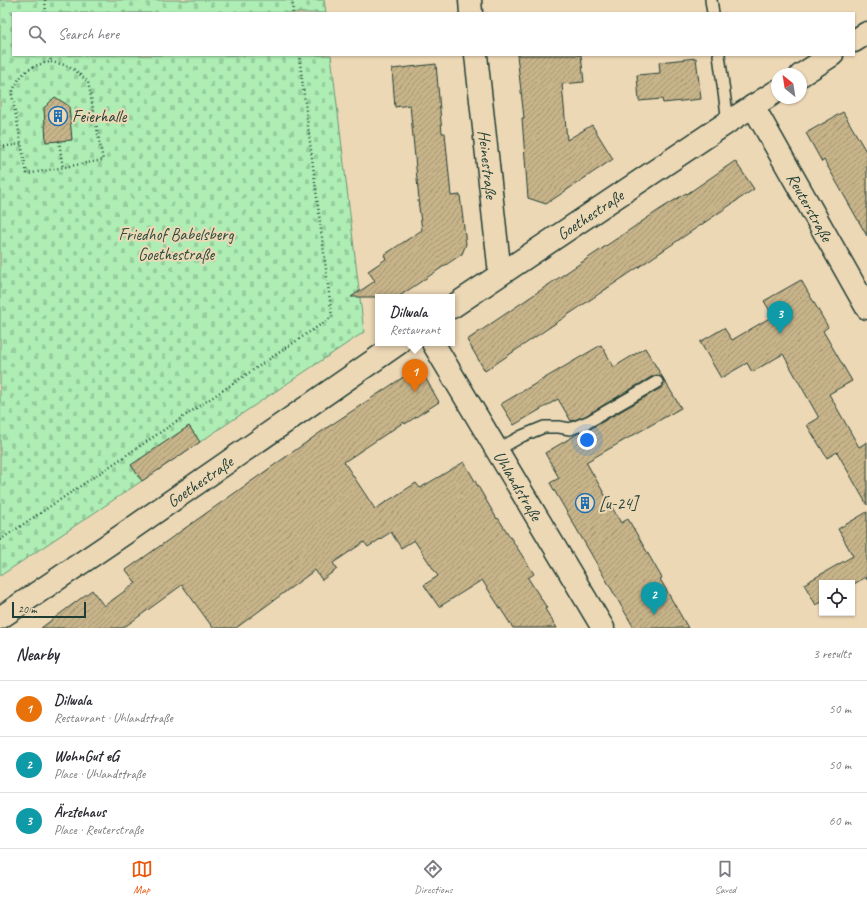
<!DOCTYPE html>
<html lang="en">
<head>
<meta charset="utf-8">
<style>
	:root { --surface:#fff; --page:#f7f7f7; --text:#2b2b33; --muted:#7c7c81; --line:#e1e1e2; --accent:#ea580c }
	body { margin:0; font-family:Caveat,sans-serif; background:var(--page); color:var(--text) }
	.controls { position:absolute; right:12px; bottom:12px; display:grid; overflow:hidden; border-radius:0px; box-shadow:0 1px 3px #0004 }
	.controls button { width:36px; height:36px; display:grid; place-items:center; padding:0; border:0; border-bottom:1px solid var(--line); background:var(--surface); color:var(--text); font:20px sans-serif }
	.compass { position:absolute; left:771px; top:68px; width:36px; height:36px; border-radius:50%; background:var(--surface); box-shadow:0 1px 3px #0004; rotate:330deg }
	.scale { position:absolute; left:12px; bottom:10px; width:74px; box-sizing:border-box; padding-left:4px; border:2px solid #1f3d34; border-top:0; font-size:11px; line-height:14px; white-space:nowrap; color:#1f3d34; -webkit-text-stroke:3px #edd8b6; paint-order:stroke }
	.you { position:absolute; left:587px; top:440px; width:14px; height:14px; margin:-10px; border:3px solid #fff; border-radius:50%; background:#1a73e8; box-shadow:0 0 0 6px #1a73e833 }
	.badge { display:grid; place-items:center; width:26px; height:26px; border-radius:50%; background:var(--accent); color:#fff; font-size:13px; font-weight:700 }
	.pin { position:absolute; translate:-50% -33px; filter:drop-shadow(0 1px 2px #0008) }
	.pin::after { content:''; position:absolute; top:21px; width:14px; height:12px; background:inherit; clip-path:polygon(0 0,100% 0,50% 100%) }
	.popup { position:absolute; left:375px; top:294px; width:80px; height:52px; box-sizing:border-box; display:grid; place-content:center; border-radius:0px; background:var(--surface); filter:drop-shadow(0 1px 3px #0005); font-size:13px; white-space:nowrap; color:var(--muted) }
	.popup b { font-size:15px; color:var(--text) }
	.popup::after { content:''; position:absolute; left:50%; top:100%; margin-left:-8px; border:8px solid transparent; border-top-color:var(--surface) }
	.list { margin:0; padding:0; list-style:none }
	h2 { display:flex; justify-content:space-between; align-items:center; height:52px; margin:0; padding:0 16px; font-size:17px }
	h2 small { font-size:13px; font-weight:400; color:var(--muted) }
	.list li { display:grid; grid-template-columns:26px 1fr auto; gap:12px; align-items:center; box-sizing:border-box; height:56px; padding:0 16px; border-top:1px solid var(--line) }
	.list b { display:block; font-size:15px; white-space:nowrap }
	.list p { margin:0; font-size:13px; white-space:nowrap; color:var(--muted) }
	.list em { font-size:13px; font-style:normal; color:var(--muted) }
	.icon { flex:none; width:22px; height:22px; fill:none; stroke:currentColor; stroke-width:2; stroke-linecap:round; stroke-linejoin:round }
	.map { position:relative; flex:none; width:867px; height:628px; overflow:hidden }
	.search { position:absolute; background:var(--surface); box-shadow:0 1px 3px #0004; left:12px; right:12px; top:12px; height:44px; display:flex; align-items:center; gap:10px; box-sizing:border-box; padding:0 14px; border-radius:0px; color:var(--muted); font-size:15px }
	.sheet { height:220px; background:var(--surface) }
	nav { display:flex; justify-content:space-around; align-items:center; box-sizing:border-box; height:56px; border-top:1px solid var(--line); background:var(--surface); font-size:11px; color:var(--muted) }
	nav a { display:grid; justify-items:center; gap:2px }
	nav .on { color:var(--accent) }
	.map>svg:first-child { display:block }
</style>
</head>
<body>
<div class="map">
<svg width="867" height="628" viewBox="0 0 867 628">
	<defs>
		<pattern id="cemetery-stones" width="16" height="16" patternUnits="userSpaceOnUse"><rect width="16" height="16" fill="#aeeeb5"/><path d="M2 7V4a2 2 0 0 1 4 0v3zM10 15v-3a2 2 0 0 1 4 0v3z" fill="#95cd9c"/></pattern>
		<pattern id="building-hatch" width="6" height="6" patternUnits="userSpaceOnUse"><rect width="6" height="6" fill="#c8b48a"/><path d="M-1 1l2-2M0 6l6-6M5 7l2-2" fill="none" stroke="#a29472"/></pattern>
	</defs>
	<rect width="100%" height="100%" fill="#edd8b6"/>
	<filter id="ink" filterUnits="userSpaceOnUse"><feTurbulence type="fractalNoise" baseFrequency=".025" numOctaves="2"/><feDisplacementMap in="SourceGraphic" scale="8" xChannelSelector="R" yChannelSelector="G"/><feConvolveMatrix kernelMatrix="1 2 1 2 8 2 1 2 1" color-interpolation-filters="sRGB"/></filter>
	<g filter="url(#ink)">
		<polygon fill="url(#cemetery-stones)" stroke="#669674" points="0,0 324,0 326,13 13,13 13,55 331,55 364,332 0,576"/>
		<g fill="url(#building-hatch)" stroke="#1f3d34">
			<polygon points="517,55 581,55 584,82 562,84 567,140 592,125 613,159 546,204 528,198 522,118 524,118"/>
			<polygon points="696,58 701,99 663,103 662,99 639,101 637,75 660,73 659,62"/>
			<polygon points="436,64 442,133 445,133 451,196 460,195 466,244 462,254 398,297 351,297 375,281 368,271 386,259 384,255 422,230 418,200 419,200 410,105 395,107 392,69"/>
			<polygon points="55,97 69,106 72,140 46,142 44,108"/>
			<polygon points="843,112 867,153 867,236 824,160 822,162 806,133"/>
			<polygon points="735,161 754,189 485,371 467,340 659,210 686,193 687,194"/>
			<polygon points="801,280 828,327 823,331 852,381 829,394 859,447 867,442 867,505 837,452 827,458 807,425 819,418 783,354 752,372 747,363 721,378 700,342 724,328 732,340 773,316 764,301"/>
			<polygon points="601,345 614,367 645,348 681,408 586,462 621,523 628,519 662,578 660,579 688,628 634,628 550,483 559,478 545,453 579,433 592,428 661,388 664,382 663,378 657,375 653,376 585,416 571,421 558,399 514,425 501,404"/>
			<polygon points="414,370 422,372 439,402 405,424 404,422 344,462 375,509 416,483 420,488 464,462 497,519 498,518 534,574 528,578 547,608 545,609 557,628 513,628 482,580 439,607 424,585 438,576 414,540 401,548 391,532 368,547 364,542 333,563 337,569 322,580 315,570 236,628 213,628 182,585 123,628 41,628 92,590 104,606 136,583 126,570 328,427"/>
			<polygon points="189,426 200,442 142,481 131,465"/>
			<polygon points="867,512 867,580 866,577 852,585 852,583 822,583 822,602 816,605 804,584 853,556 838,529"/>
		</g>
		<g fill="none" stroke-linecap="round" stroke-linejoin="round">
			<g stroke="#1f3d34" stroke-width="14">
				<g id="lane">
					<polyline points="711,0 713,13"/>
					<polyline points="719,55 728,122"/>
					<polyline points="497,450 522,436 544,427 559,427 570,429 588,422 657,382"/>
				</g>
			</g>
			<g stroke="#1f3d34" stroke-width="25">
				<g id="street">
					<polyline points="470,0 471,13"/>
					<polyline points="854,41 867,33"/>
					<path id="s1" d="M476 55 500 274"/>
					<polyline points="801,75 832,55"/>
					<path id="s2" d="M753 106 867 308"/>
					<path id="s3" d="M452 307 728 122 777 91"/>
					<path id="s4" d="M433 343 603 628"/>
					<path id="s5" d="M0 618 124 534 399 343"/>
				</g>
			</g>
			<g stroke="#1f3d34" stroke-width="2.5" stroke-dasharray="1 3" stroke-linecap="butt">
				<polyline points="45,0 46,13"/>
				<polyline points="292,0 293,13"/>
				<polyline points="50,55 51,62"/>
				<path d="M51 62 65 65 75 70 88 82 103 160 27 174 12 95C17 75 31 64 51 62Z"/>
				<polyline points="59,141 63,168"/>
				<polyline points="0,147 21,144"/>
				<polyline points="0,540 332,317 299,55"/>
			</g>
			<use href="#lane" stroke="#edd8b6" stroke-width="11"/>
			<use href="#street" stroke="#edd8b6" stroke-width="22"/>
		</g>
	</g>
	<defs>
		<g id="building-ring" transform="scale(1)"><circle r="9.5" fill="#edd8b6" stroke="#1f6fb2" stroke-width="1.5"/><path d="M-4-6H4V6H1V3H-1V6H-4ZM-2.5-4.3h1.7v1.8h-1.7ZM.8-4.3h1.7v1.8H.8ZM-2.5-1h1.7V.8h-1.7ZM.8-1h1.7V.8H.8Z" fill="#1f6fb2"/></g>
	</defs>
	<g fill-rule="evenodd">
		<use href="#building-ring" x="58" y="116"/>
		<use href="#building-ring" x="585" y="503"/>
	</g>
	<g text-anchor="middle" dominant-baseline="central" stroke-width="4" stroke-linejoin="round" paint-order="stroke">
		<g font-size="17" fill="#1f3d34" stroke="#edd8b6" text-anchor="start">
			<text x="72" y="116">Feierhalle</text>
			<text x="599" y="503">[u-24]</text>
		</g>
		<g font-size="17" fill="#1f3d34" stroke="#edd8b6">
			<text stroke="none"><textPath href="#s1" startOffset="110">Heinestraße</textPath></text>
			<text stroke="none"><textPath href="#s2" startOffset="116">Reuterstraße</textPath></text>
			<text stroke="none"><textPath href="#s3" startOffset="166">Goethestraße</textPath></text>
			<text stroke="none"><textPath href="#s5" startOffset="242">Goethestraße</textPath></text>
			<text stroke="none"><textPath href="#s4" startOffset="166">Uhlandstraße</textPath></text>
		</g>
		<g font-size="17" fill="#2d4f41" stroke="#edd8b6">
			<text x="176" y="234">Friedhof Babelsberg<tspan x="176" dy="20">Goethestraße</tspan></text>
		</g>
	</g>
</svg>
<div class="controls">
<button><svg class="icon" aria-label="locate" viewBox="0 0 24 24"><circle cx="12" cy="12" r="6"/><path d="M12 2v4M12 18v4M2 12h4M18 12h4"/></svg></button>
</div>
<svg class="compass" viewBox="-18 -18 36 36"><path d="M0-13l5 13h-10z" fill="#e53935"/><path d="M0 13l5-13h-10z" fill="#7c7c81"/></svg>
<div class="scale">20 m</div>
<div class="you"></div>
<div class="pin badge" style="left:415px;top:392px;background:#e8710a">1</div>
<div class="popup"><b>Dilwala</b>Restaurant</div>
<div class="pin badge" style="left:654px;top:615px;background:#0f9aa8">2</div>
<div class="pin badge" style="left:780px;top:334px;background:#0f9aa8">3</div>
<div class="search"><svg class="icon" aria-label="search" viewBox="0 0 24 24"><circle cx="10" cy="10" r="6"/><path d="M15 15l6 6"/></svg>Search here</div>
</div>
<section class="sheet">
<h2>Nearby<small>3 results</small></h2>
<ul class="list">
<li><span class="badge" style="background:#e8710a">1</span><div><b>Dilwala</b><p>Restaurant · Uhlandstraße</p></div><em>50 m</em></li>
<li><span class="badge" style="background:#0f9aa8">2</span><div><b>WohnGut eG</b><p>Place · Uhlandstraße</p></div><em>50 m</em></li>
<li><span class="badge" style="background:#0f9aa8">3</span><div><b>Ärztehaus</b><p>Place · Reuterstraße</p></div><em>60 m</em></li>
</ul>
</section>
<nav>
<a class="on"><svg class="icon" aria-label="map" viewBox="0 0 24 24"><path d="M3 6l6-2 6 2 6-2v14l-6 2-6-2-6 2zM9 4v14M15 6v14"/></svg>Map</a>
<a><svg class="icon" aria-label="directions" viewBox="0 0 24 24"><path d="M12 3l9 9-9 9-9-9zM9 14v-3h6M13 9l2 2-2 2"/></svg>Directions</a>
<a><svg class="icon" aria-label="saved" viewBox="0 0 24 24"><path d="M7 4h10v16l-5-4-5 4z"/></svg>Saved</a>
</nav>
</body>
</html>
